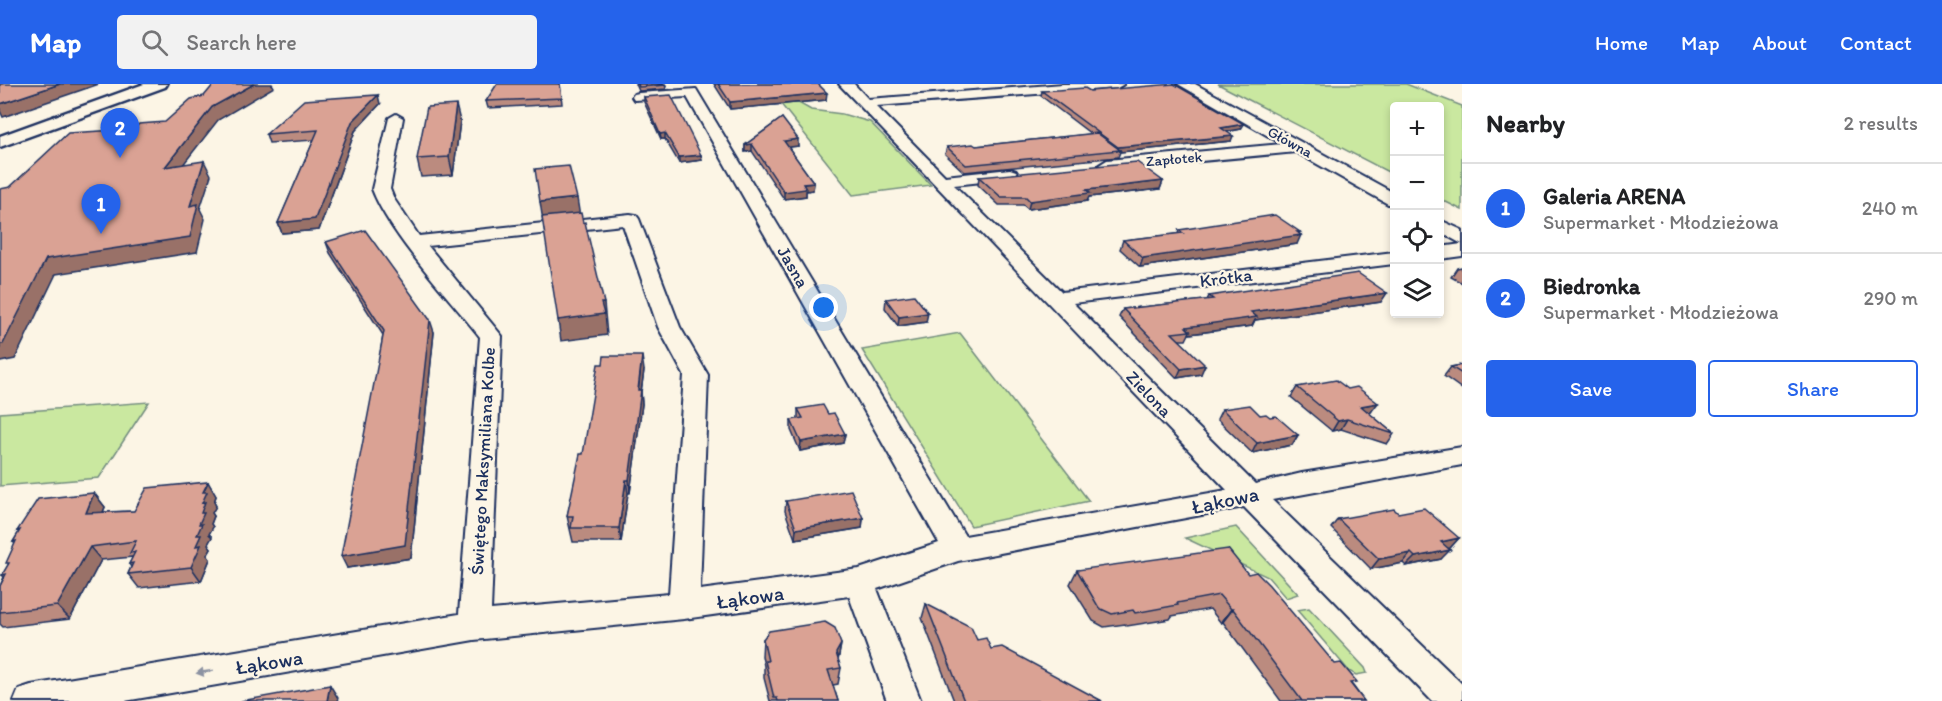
<!DOCTYPE html>
<html lang="en">
<head>
<meta charset="utf-8">
<style>
	:root { --surface:#fff; --page:#f2f2f2; --text:#202124; --muted:#757577; --line:#e0e0e0; --accent:#2563eb }
	body { margin:0; font-family:Itim,sans-serif; background:var(--page); color:var(--text) }
	.controls { position:absolute; right:18px; top:18px; display:grid; overflow:hidden; border-radius:6px; box-shadow:0 3px 9px #0003 }
	.controls button { width:54px; height:54px; display:grid; place-items:center; padding:0; border:0; border-bottom:2px solid var(--line); background:var(--surface); color:var(--text); font:30px sans-serif }
	.you { position:absolute; left:824px; top:224px; width:21px; height:21px; margin:-15px; border:4px solid #fff; border-radius:50%; background:#1a73e8; box-shadow:0 0 0 9px #1a73e833 }
	.badge { display:grid; place-items:center; width:39px; height:39px; border-radius:50%; background:var(--accent); color:#fff; font-size:20px; font-weight:700 }
	.pin { position:absolute; translate:-50% -50px; filter:drop-shadow(0 2px 3px #0008) }
	.pin::after { content:''; position:absolute; top:32px; width:21px; height:18px; background:inherit; clip-path:polygon(0 0,100% 0,50% 100%) }
	.list { margin:0; padding:0; list-style:none }
	h2 { display:flex; justify-content:space-between; align-items:center; height:78px; margin:0; padding:0 24px; font-size:26px }
	h2 small { font-size:20px; font-weight:400; color:var(--muted) }
	.list li { display:grid; grid-template-columns:39px 1fr auto; gap:18px; align-items:center; box-sizing:border-box; height:90px; padding:0 24px; border-top:2px solid var(--line) }
	.list b { display:block; font-size:22px; white-space:nowrap }
	.list p { margin:0; font-size:20px; white-space:nowrap; color:var(--muted) }
	.list em { font-size:20px; font-style:normal; color:var(--muted) }
	.actions { display:flex; gap:12px; padding:18px 24px }
	.actions a { flex:1; padding:14px 0; border:2px solid var(--accent); border-radius:6px; text-align:center; font-size:21px; color:var(--accent) }
	.actions .main { background:var(--accent); color:#fff }
	.icon { flex:none; width:33px; height:33px; fill:none; stroke:currentColor; stroke-width:2; stroke-linecap:round; stroke-linejoin:round }
	.map { position:relative; flex:none; width:1462px; height:617px; overflow:hidden }
	header { display:flex; align-items:center; gap:36px; box-sizing:border-box; height:84px; padding:0 30px; background:var(--accent); color:#fff }
	header strong { font-size:28px }
	nav { display:flex; gap:33px; margin-inline-start:auto; font-size:21px }
	.search { width:420px; height:54px; background:var(--page); display:flex; align-items:center; gap:15px; box-sizing:border-box; padding:0 21px; border-radius:6px; color:var(--muted); font-size:22px }
	main { display:flex }
	aside { flex:1; background:var(--surface) }
	.map>svg:first-child { display:block }
</style>
</head>
<body>
<header>
<strong>Map</strong>
<div class="search"><svg class="icon" aria-label="search" viewBox="0 0 24 24"><circle cx="10" cy="10" r="6"/><path d="M15 15l6 6"/></svg>Search here</div>
<nav><a>Home</a><a>Map</a><a>About</a><a>Contact</a></nav>
</header>
<main>
<div class="map">
<svg width="1462" height="617" viewBox="0 0 1462 617">
	<rect width="100%" height="100%" fill="#fcf5e5"/>
	<filter id="ink" filterUnits="userSpaceOnUse"><feTurbulence type="fractalNoise" baseFrequency=".0167" numOctaves="2"/><feDisplacementMap in="SourceGraphic" scale="12" xChannelSelector="R" yChannelSelector="G"/><feConvolveMatrix kernelMatrix="1 2 1 2 8 2 1 2 1" color-interpolation-filters="sRGB"/></filter>
	<g filter="url(#ink)">
		<g fill="#cae8a0" stroke="#728c7f" stroke-width="1.5">
			<polygon points="765,0 811,26 842,30 870,38 931,101 853,111"/>
			<polygon points="1218,0 1406,0 1462,22 1462,126 1440,115 1440,22 1394,22 1394,91"/>
			<polygon points="960,249 1089,417 971,442 862,266"/>
			<polygon points="149,318 99,394 0,402 0,329"/>
			<polygon points="1236,443 1298,510 1286,514 1268,493 1185,454"/>
			<polygon points="1309,524 1365,584 1367,589 1356,591 1349,587 1297,526"/>
		</g>
		<g fill="none" stroke-linecap="round" stroke-linejoin="round">
			<g stroke="#1b2f5e" stroke-width="4">
				<g id="minor">
					<path d="M839 0H854L868 15 1063 0H1124L1117 4 876 22 945 92 1010 85 1016 87 1018 90 1010 95 954 101 1062 208 1394 168V180L1073 219 1255 400 1302 389 1462 363V381L1272 416 1462 600V617H1432L1244 423 958 477 877 505 921 617H887L849 512 684 535 474 556 125 617H14L19 605 31 601 459 530 480 253C448 212 390 152 372 105L389 34 396 30 403 34 390 105 394 115 419 152 630 130 636 131 639 135 680 243 708 291 700 506 859 485 939 459 687 13 634 16 632 13 634 10 639 9 696 5 965 452 1227 406ZM623 141 658 243 684 291 669 510 491 526 502 252 428 162Z"/>
					<polygon points="1178,0 1195,0 1394,109 1394,121 1388,120 1296,68 1107,86 1101,84 1099,81 1107,76 1282,60"/>
					<polygon points="1440,136 1462,146 1462,160 1440,148"/>
					<polygon points="1462,160 1462,172 1440,175 1440,163"/>
				</g>
			</g>
			<g stroke="#1b2f5e" stroke-width="5">
				<polygon id="tertiary" points="144,0 167,0 165,3 0,63 0,52"/>
			</g>
			<use href="#minor" fill="#fcf5e5" fill-rule="evenodd"/>
			<use href="#tertiary" fill="#fcf5e5" fill-rule="evenodd"/>
		</g>
		<g fill="#bb8b7f" stroke="#1b2f5e" stroke-width="1.5">
			<polygon points="560,0 562,20 488,24 486,17"/>
			<polygon points="636,0 665,0 666,5 639,7"/>
			<polygon points="714,0 818,0 826,16 730,25"/>
			<polygon points="1042,7 1090,7 1241,45 1227,48 1231,57 1120,68 1118,73 964,88 945,70 947,63 976,62 1091,50 1041,12"/>
			<polygon points="644,13 701,71 702,76 679,79 665,55 661,55 644,18"/>
			<polygon points="380,20 355,47 319,146 282,149 278,139 314,56 269,59 266,50"/>
			<polygon points="782,34 798,62 788,63 814,99 813,106 806,107 806,112 784,115 752,67 745,68 745,61"/>
			<polygon points="460,37 453,91 421,93 417,75"/>
			<polygon points="979,93 1163,97 1160,105 1089,113 1087,117 1028,125 1023,121 999,121 978,101"/>
			<polygon points="1179,146 1299,150 1297,160 1140,183 1120,165 1123,156 1178,150"/>
			<polygon points="326,158 434,248 411,474 347,484 383,251 330,169"/>
			<polygon points="1462,183 1462,199 1451,193 1457,184"/>
			<polygon points="1209,212 1381,218 1255,236 1252,242 1189,250 1186,256 1179,256 1201,290 1177,294 1119,233 1123,225 1207,216"/>
			<polygon points="886,215 926,238 898,242 885,224"/>
			<polygon points="1462,281 1462,305 1444,292 1451,283"/>
			<polygon points="644,286 641,308 642,320 630,409 628,409 621,458 573,458 567,432 583,370"/>
			<polygon points="1297,303 1371,328 1369,329 1394,350 1387,360 1341,345 1332,347 1291,313"/>
			<polygon points="798,325 828,330 845,350 843,359 800,367 791,346 791,336 798,335"/>
			<polygon points="1222,325 1260,331 1298,351 1292,361 1252,369 1217,335"/>
			<polygon points="208,398 216,412 214,418 216,422 212,429 214,432 211,440 213,443 209,450 212,453 208,460 211,464 207,471 210,475 201,497 139,504 128,490 131,483 129,480 133,473 101,476 70,535 3,543 0,540 0,502 4,493 2,491 8,482 15,460 13,458 19,449 17,447 94,409 105,423 103,428 134,427"/>
			<polygon points="786,417 863,434 862,444 795,455 785,427"/>
			<polygon points="1398,429 1459,454 1450,464 1448,464 1441,475 1406,482 1403,479 1371,485 1331,444 1338,435"/>
			<polygon points="1077,486 1248,490 1353,602 1364,617 1281,617 1223,538 1221,539 1210,525 1172,532 1170,535 1127,542 1125,540 1104,543 1093,537 1070,500"/>
			<polygon points="926,520 991,565 1102,617 954,617 922,534"/>
			<polygon points="763,555 841,560 838,576 841,584 838,600 833,601 838,617 770,617 764,594 764,582 762,572"/>
		</g>
		<g fill="#997168" stroke="#1b2f5e" stroke-width="1.5">
			<polygon points="60,0 99,0 3,33 0,27 0,20"/>
			<polygon points="254,0 272,0 274,3 218,36 171,96 165,83 212,23"/>
			<polygon points="827,9 826,16 730,25 730,18"/>
			<polygon points="378,11 380,20 355,47 319,146 282,149 278,139 352,38"/>
			<polygon points="456,21 460,37 453,91 449,73"/>
			<polygon points="1244,40 1241,45 1219,49 1221,44"/>
			<polygon points="665,49 665,55 661,55 660,50"/>
			<polygon points="1233,52 1231,57 1120,68 1120,66 1117,67 1118,63"/>
			<polygon points="798,55 798,62 783,64 784,57"/>
			<polygon points="752,60 752,67 745,68 745,61"/>
			<polygon points="701,71 702,76 679,79 679,73"/>
			<polygon points="204,77 211,91 200,125 205,135 197,168 56,190 15,275 0,278 0,260 46,175 190,122"/>
			<polygon points="1163,97 1160,105 1089,113 1087,117 1028,125 1030,117 1086,106"/>
			<polygon points="814,99 813,106 806,107 806,112 784,115 784,108 803,100"/>
			<polygon points="577,114 580,133 543,137 540,118"/>
			<polygon points="1300,148 1298,152 1301,151 1297,160 1140,183 1143,174"/>
			<polygon points="1387,209 1381,218 1255,236 1252,242 1189,250 1190,247 1186,243 1251,228"/>
			<polygon points="601,219 604,219 607,251 561,257 558,236"/>
			<polygon points="928,229 926,238 898,242 899,233"/>
			<polygon points="430,236 434,248 411,474 347,484 341,472"/>
			<polygon points="642,272 644,286 641,308 642,320 630,409 629,396"/>
			<polygon points="1205,281 1201,290 1177,294 1181,285"/>
			<polygon points="1378,319 1371,328 1354,331 1361,322"/>
			<polygon points="1347,335 1341,345 1332,347 1338,337"/>
			<polygon points="845,350 843,359 800,367 801,358"/>
			<polygon points="1298,351 1292,361 1252,369 1257,359"/>
			<polygon points="626,396 628,409 621,458 619,444"/>
			<polygon points="208,398 216,412 214,418 216,422 212,429 214,432 211,440 213,443 209,450 212,453 208,460 211,464 207,471 210,475 201,497 191,483 196,462 203,408"/>
			<polygon points="94,409 105,423 97,443 86,429"/>
			<polygon points="863,434 862,444 795,455 796,445"/>
			<polygon points="1459,454 1450,464 1432,467 1441,458"/>
			<polygon points="90,463 101,476 70,535 57,522"/>
			<polygon points="1450,466 1441,475 1406,482 1415,473"/>
			<polygon points="1411,469 1403,479 1371,485 1379,475"/>
			<polygon points="1231,525 1233,525 1223,538 1221,539"/>
			<polygon points="841,560 838,577 836,569"/>
			<polygon points="330,601 338,614 337,617 327,617"/>
		</g>
		<g fill="#daa294" stroke="#1b2f5e" stroke-width="1.5">
			<polygon points="0,0 60,0 0,20"/>
			<polygon points="214,0 254,0 212,23 165,83 204,77 190,122 198,120 190,153 46,175 3,260 0,260 0,105 10,103 68,49 134,45 139,40 165,38 191,15 204,12"/>
			<polygon points="497,0 560,0 562,14 486,17"/>
			<polygon points="638,0 665,0 666,1 639,3"/>
			<polygon points="718,0 818,0 827,9 730,18"/>
			<polygon points="1174,0 1244,40 1221,44 1233,52 1118,63 1042,7 1085,4 1090,7"/>
			<polygon points="378,11 352,38 315,135 278,139 318,46 266,50 304,16"/>
			<polygon points="671,11 701,71 679,73 665,49 660,50 644,13"/>
			<polygon points="456,21 449,73 417,75 427,23"/>
			<polygon points="782,34 798,55 784,57 814,99 803,100 806,105 784,108 752,60 745,61"/>
			<polygon points="1097,49 1120,66 966,81 947,63 973,60 976,62"/>
			<polygon points="1137,78 1163,97 1086,106 1090,109 1030,117 1026,113 1001,113 979,93"/>
			<polygon points="569,82 577,114 540,118 535,85"/>
			<polygon points="581,129 583,139 585,138 604,219 601,219 604,230 558,236 542,133"/>
			<polygon points="1275,131 1300,148 1297,148 1301,151 1143,174 1123,156 1183,149 1179,146"/>
			<polygon points="365,146 430,236 405,461 341,472 384,247 326,158"/>
			<polygon points="1358,189 1387,209 1251,228 1257,233 1186,243 1190,247 1172,249 1205,281 1181,285 1123,225 1213,215 1209,212"/>
			<polygon points="914,211 928,229 899,233 886,215"/>
			<polygon points="604,272 642,272 638,306 641,306 629,396 626,396 619,444 571,444 573,432 567,432 580,370 583,370 598,280 603,280"/>
			<polygon points="1462,281 1462,290 1451,283"/>
			<polygon points="1336,296 1348,305 1357,303 1378,319 1361,322 1394,350 1347,335 1338,337 1297,303"/>
			<polygon points="823,321 828,330 834,329 845,350 801,358 791,336 803,334 798,325"/>
			<polygon points="1250,321 1260,331 1266,330 1270,333 1276,332 1298,351 1257,359 1222,325"/>
			<polygon points="208,398 203,408 207,408 202,419 205,418 201,429 204,429 199,440 202,440 197,451 201,451 196,462 201,461 191,483 128,490 133,479 129,480 135,468 130,469 136,457 90,463 57,522 0,528 0,502 6,490 2,491 9,479 6,479 16,457 13,458 20,446 17,447 38,415 94,409 86,429 134,427 147,404"/>
			<polygon points="851,406 863,434 796,445 786,417"/>
			<polygon points="1424,424 1459,454 1441,458 1450,466 1415,473 1411,469 1379,475 1338,435 1394,425 1398,429"/>
			<polygon points="1228,465 1248,490 1256,488 1269,501 1335,580 1341,579 1357,598 1350,599 1364,617 1302,617 1233,525 1231,525 1219,511 1177,519 1178,521 1135,529 1133,526 1112,530 1099,524 1077,486"/>
			<polygon points="926,520 971,543 977,556 986,554 991,565 1002,563 1102,617 964,617"/>
			<polygon points="825,538 835,544 841,560 836,569 841,584 828,586 838,617 778,617 777,614 774,614 765,577 768,577 763,555 769,547"/>
			<polygon points="330,601 327,617 241,617"/>
		</g>
		<defs><path id="oneway-solid" d="M-6-.8H1V-3.2L6.5 0L1 3.2V.8H-6Z" transform="scale(1.5)"/></defs>
		<use fill="#8c92a2" href="#oneway-solid" transform="translate(205 588) rotate(171)"/>
	</g>
	<g text-anchor="middle" dominant-baseline="central" stroke-width="4.5" stroke-linejoin="round" paint-order="stroke">
		<g font-size="15" fill="#1b2f5e" stroke="#fcf5e5">
			<text transform="translate(1290 58) rotate(29)">Główna</text>
			<text transform="translate(1174 75) rotate(-5)">Zapłotek</text>
		</g>
		<g font-size="18" fill="#1b2f5e" stroke="#fcf5e5">
			<text transform="translate(793 183) rotate(60)">Jasna</text>
			<text transform="translate(1226 194) rotate(-7)">Krótka</text>
			<text transform="translate(1149 310) rotate(46)">Zielona</text>
			<text transform="translate(483 377) rotate(-87)">Świętego Maksymiliana Kolbe</text>
		</g>
		<g font-size="21" fill="#1b2f5e" stroke="#fcf5e5">
			<text transform="translate(1225 416) rotate(-12)">Łąkowa</text>
			<text transform="translate(750 513) rotate(-8)">Łąkowa</text>
			<text transform="translate(269 578) rotate(-9)">Łąkowa</text>
		</g>
	</g>
</svg>
<div class="controls">
<button>+</button>
<button>−</button>
<button><svg class="icon" aria-label="locate" viewBox="0 0 24 24"><circle cx="12" cy="12" r="6"/><path d="M12 2v4M12 18v4M2 12h4M18 12h4"/></svg></button>
<button><svg class="icon" aria-label="layers" viewBox="0 0 24 24"><path d="M12 4l9 5-9 5-9-5zM3 14l9 5 9-5"/></svg></button>
</div>
<div class="you"></div>
<div class="pin badge" style="left:101px;top:150px">1</div>
<div class="pin badge" style="left:120px;top:74px">2</div>
</div>
<aside>
<h2>Nearby<small>2 results</small></h2>
<ul class="list">
<li><span class="badge">1</span><div><b>Galeria ARENA</b><p>Supermarket · Młodzieżowa</p></div><em>240 m</em></li>
<li><span class="badge">2</span><div><b>Biedronka</b><p>Supermarket · Młodzieżowa</p></div><em>290 m</em></li>
</ul>
<div class="actions"><a class="main">Save</a><a>Share</a></div>
</aside>
</main>
</body>
</html>
